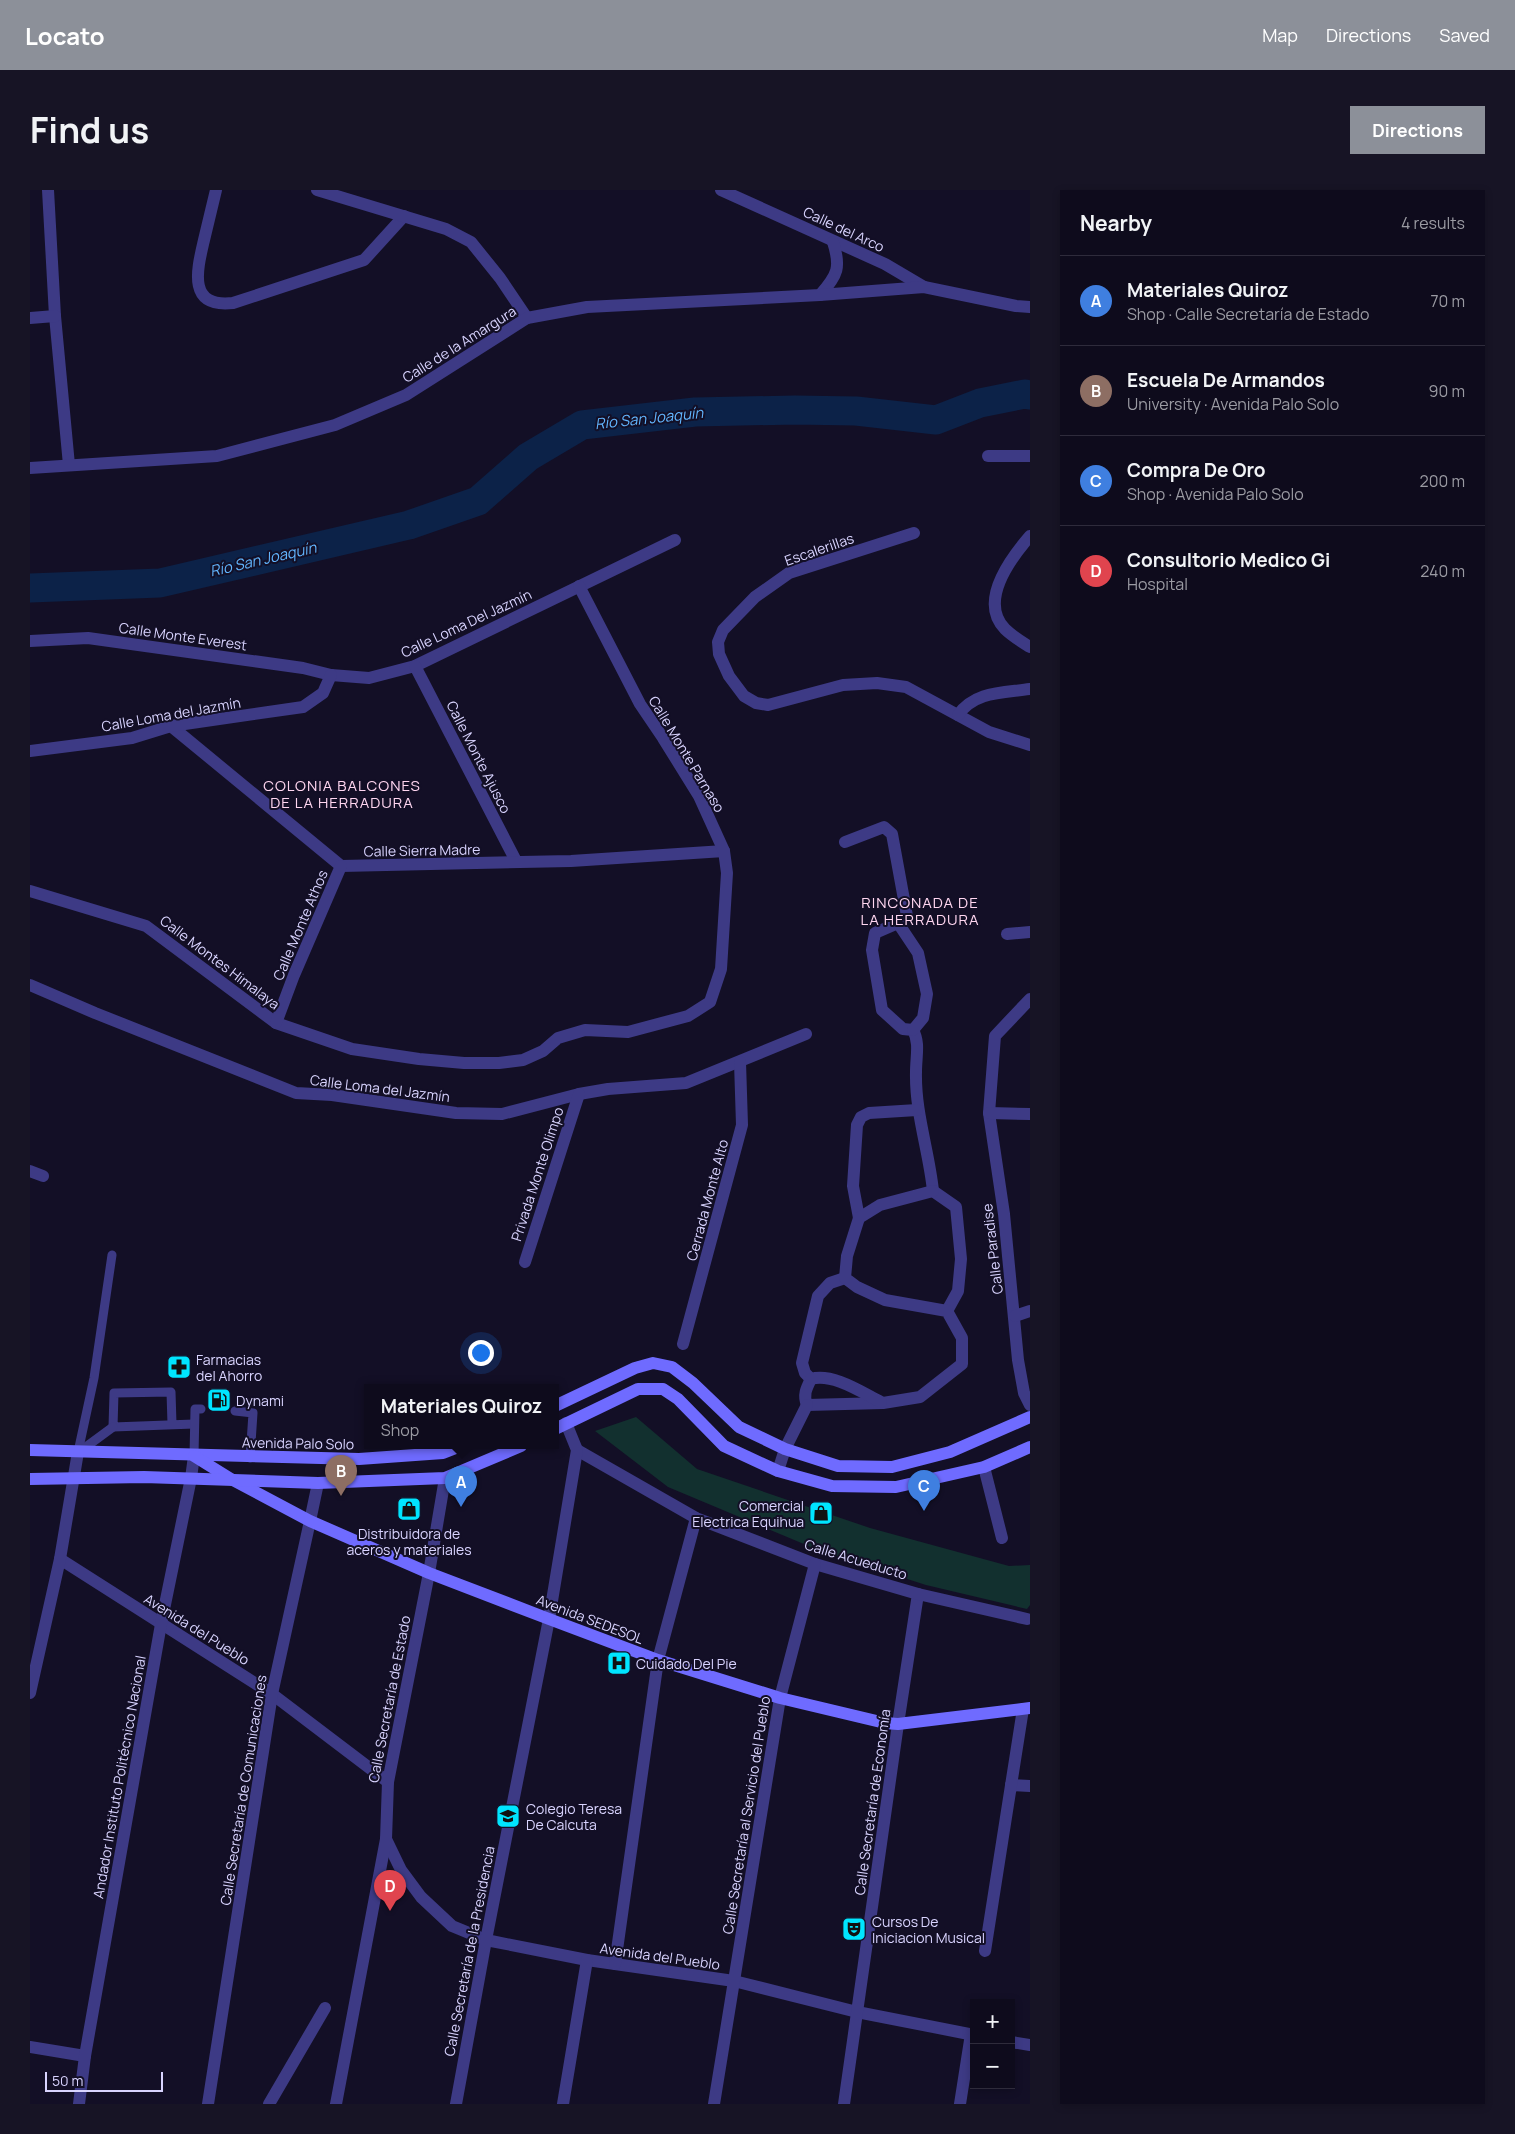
<!DOCTYPE html>
<html lang="en">
<head>
<meta charset="utf-8">
<style>
	:root { --surface:#0e0b1c; --page:#171425; --text:#f1f3f6; --muted:#9b9ba3; --line:#2e2b3b; --accent:#8c9099 }
	body { margin:0; font-family:Manrope,sans-serif; background:var(--page); color:var(--text) }
	.controls { position:absolute; right:15px; bottom:15px; display:grid; overflow:hidden; border-radius:0px; box-shadow:0 2px 8px #0003 }
	.controls button { width:45px; height:45px; display:grid; place-items:center; padding:0; border:0; border-bottom:1px solid var(--line); background:var(--surface); color:var(--text); font:25px sans-serif }
	.scale { position:absolute; left:15px; bottom:12px; width:118px; box-sizing:border-box; padding-left:5px; border:2px solid #d9d4ff; border-top:0; font-size:14px; line-height:18px; white-space:nowrap; color:#d9d4ff; -webkit-text-stroke:4px #130f26; paint-order:stroke }
	.you { position:absolute; left:450px; top:1162px; width:18px; height:18px; margin:-12px; border:4px solid #fff; border-radius:50%; background:#1a73e8; box-shadow:0 0 0 8px #1a73e833 }
	.badge { display:grid; place-items:center; width:32px; height:32px; border-radius:50%; background:var(--accent); color:#fff; font-size:16px; font-weight:700 }
	.pin { position:absolute; translate:-50% -41px; filter:drop-shadow(0 1px 2px #0008) }
	.pin::after { content:''; position:absolute; top:26px; width:18px; height:15px; background:inherit; clip-path:polygon(0 0,100% 0,50% 100%) }
	.popup { position:absolute; left:334px; top:1194px; width:195px; height:65px; box-sizing:border-box; display:grid; place-content:center; border-radius:0px; background:var(--surface); filter:drop-shadow(0 1px 4px #0005); font-size:16px; white-space:nowrap; color:var(--muted) }
	.popup b { font-size:19px; color:var(--text) }
	.popup::after { content:''; position:absolute; left:50%; top:100%; margin-left:-10px; border:10px solid transparent; border-top-color:var(--surface) }
	.list { margin:0; padding:0; list-style:none }
	h2 { display:flex; justify-content:space-between; align-items:center; height:65px; margin:0; padding:0 20px; font-size:21px }
	h2 small { font-size:16px; font-weight:400; color:var(--muted) }
	.list li { display:grid; grid-template-columns:32px 1fr auto; gap:15px; align-items:center; box-sizing:border-box; height:90px; padding:0 20px; border-top:1px solid var(--line) }
	.list b { display:block; font-size:19px; white-space:nowrap }
	.list p { margin:0; font-size:16px; white-space:nowrap; color:var(--muted) }
	.list em { font-size:16px; font-style:normal; color:var(--muted) }
	.map { position:relative; flex:none; width:1000px; height:1914px; overflow:hidden; border-radius:0px }
	header { display:flex; align-items:center; gap:30px; box-sizing:border-box; height:70px; padding:0 25px; background:var(--accent); color:#fff }
	header strong { font-size:24px }
	nav { display:flex; gap:28px; margin-inline-start:auto; font-size:18px }
	.intro { display:flex; align-items:center; justify-content:space-between; box-sizing:border-box; height:120px; padding:0 30px }
	h1 { margin:0; font-size:35px }
	.button { padding:12px 22px; border-radius:0px; background:var(--accent); color:#fff; font-size:18px; font-weight:700 }
	main { display:flex; gap:30px; padding:0 30px }
	aside { flex:1; background:var(--surface); border-radius:0px; box-shadow:0 2px 8px #0003 }
	.map>svg:first-child { display:block }
</style>
</head>
<body>
<header>
<strong>Locato</strong>
<nav><a>Map</a><a>Directions</a><a>Saved</a></nav>
</header>
<div class="intro"><h1>Find us</h1><a class="button">Directions</a></div>
<main>
<div class="map">
<svg width="1000" height="1914" viewBox="0 0 1000 1914">
	<rect width="100%" height="100%" fill="#130f26"/>
	<polygon fill="#12302f" points="606,1227 667,1279 840,1338 979,1376 1000,1375 1000,1415 997,1419 896,1395 793,1362 638,1297 565,1241"/>
	<g fill="none" stroke-linecap="round" stroke-linejoin="round">
		<polyline stroke="#0c2248" stroke-width="29" points="0,398 130,393 379,335 448,311 498,267 552,235 665,222 765,220 826,221 906,230 950,213 995,204 1000,205"/>
		<g stroke="#3d3a85" stroke-width="9">
			<polyline points="205,1221 223,1223 220,1268"/>
			<polyline points="142,1234 141,1202 84,1203 83,1237 164,1234"/>
			<polyline points="48,1262 64,1188 82,1065"/>
			<polyline points="49,1262 83,1237"/>
			<polyline points="164,1266 165,1219 171,1219"/>
		</g>
		<g stroke="#3d3a85" stroke-width="12">
			<polyline points="280,1331 288,1293"/>
			<polyline points="868,1534 888,1404"/>
		</g>
		<g stroke="#3d3a85" stroke-width="12">
			<polyline points="18,0 25,126 39,275"/>
			<path d="M186 0C182 17 178 33 174 50 167 80 157 118 203 113L334 70 374 26"/>
			<polyline points="287,0 416,39 441,52 470,88 497,128"/>
			<polyline points="691,0 855,74 894,97"/>
			<path d="M790 105C808 85 811 77 803 52"/>
			<polyline points="0,128 25,126"/>
			<polyline points="958,266 1000,266"/>
			<polyline points="0,278 187,266 305,235 376,205 497,128 557,117 790,105 894,97 986,116 1000,117"/>
			<polyline points="884,343 759,383 725,407 693,440 688,452 689,464 699,486 714,506 726,513 738,515 813,495 847,493 876,497 959,542 1000,555"/>
			<path d="M1000 346C981 368 948 411 975 439 982 446 992 452 1000 457"/>
			<polyline points="0,451 58,448 273,478 301,485 339,488 385,476 645,350"/>
			<polyline points="385,476 486,671"/>
			<path d="M928 525C945 501 973 503 1000 499"/>
			<polyline points="141,536 311,676 541,671 694,661"/>
			<polyline points="0,561 102,548 141,536 273,517 293,503 301,485"/>
			<path d="M815 652 854 637 862 644 877 726 868 733 845 743 842 760 852 820 873 839 883 840C890 853 886 866 886 882 885 923 899 961 903 1001"/>
			<polyline points="0,701 116,736 246,833 322,859 389,869 434,873 469,873 493,870 513,861 528,848 555,840 598,842 658,826 680,812 691,779 697,683 694,661 669,606 633,548 610,514 549,396"/>
			<polyline points="868,733 888,763 897,804 893,828 883,840"/>
			<polyline points="977,744 1000,742"/>
			<polyline points="0,795 65,823 266,903 302,905 426,923 472,924 549,904 578,899 656,893 776,844"/>
			<polyline points="1000,809 965,846 959,923 974,1024 988,1170 994,1203 1000,1215"/>
			<polyline points="246,833 264,785 311,676"/>
			<polyline points="959,923 1000,924"/>
			<polyline points="0,981 13,986"/>
			<polyline points="903,1001 926,1017 931,1069 928,1101 917,1121"/>
			<polyline points="829,1028 823,996 827,935 831,927 839,923 887,920"/>
			<polyline points="495,1072 549,904"/>
			<polyline points="985,1126 1000,1121"/>
			<polyline points="653,1154 712,935 710,872"/>
			<polyline points="781,1189 775,1183 772,1173 788,1106 800,1093 815,1088"/>
			<polyline points="777,1215 853,1213 890,1207 932,1174 932,1148 917,1121 855,1110 827,1097 815,1088 817,1066 829,1028 850,1015 903,1001"/>
			<path d="M777 1215C773 1205 776 1199 781 1189 803 1183 831 1202 851 1212"/>
			<polyline points="547,1260 666,1328 785,1374 888,1404 997,1429"/>
			<polyline points="954,1277 972,1348"/>
			<polyline points="748,1281 755,1259 777,1215"/>
			<polyline points="30,1369 242,1504 358,1592"/>
			<polyline points="0,1503 30,1369 48,1262"/>
			<polyline points="981,1595 1000,1596"/>
			<polyline points="356,1649 371,1680 391,1707 422,1736 456,1750 557,1770 704,1791 827,1822 944,1845"/>
			<polyline points="955,1761 993,1519"/>
			<polyline points="585,1774 628,1470 666,1328"/>
			<polyline points="981,1852 1000,1855"/>
			<polyline points="0,1857 55,1866"/>
			<polyline points="49,1914 55,1866 131,1434 161,1288 164,1266"/>
			<polyline points="178,1914 242,1504 280,1331"/>
			<polyline points="239,1914 295,1818"/>
			<polyline points="306,1914 356,1649 358,1592 399,1383 415,1288"/>
			<polyline points="426,1914 456,1750 519,1429 547,1260 536,1233"/>
			<polyline points="533,1914 557,1770"/>
			<polyline points="684,1914 750,1508 785,1374"/>
			<polyline points="814,1914 868,1534"/>
			<polyline points="930,1914 941,1844"/>
		</g>
		<g stroke="#6f6bff" stroke-width="12">
			<polyline points="525,1216 605,1178 623,1173 642,1177 663,1193 709,1237 755,1259 808,1276 862,1277 920,1262 1000,1227"/>
			<polyline points="525,1239 608,1199 633,1199 648,1209 694,1256 748,1281 802,1296 866,1297 954,1277 1000,1257"/>
			<polyline points="0,1260 329,1269 413,1263 431,1256"/>
			<polyline points="164,1266 201,1289 280,1331 399,1383 519,1429 628,1470 750,1508 855,1533 868,1534 1000,1518"/>
			<polyline points="0,1289 114,1287 288,1293 415,1288 491,1256"/>
		</g>
	</g>
	<defs>
		<g id="pharmacy-square" transform="scale(1.25)"><rect x="-9" y="-9" width="18" height="18" rx="4" fill="#00e5ff" stroke="#130f26"/><path d="M-2-6h4v4h4v4h-4v4h-4v-4h-4v-4h4Z" fill="#111"/></g>
		<g id="fuel-square" transform="scale(1.25)"><rect x="-9" y="-9" width="18" height="18" rx="4" fill="#00e5ff" stroke="#130f26"/><path d="M-5.5-6h7V0h2V4h1.3V-2.5L3-4.5l.8-.8L6-3V5H2.5V1h-1V6h-7ZM-4.2-4.7v3.2H.2V-4.7Z" fill="#111"/></g>
		<g id="shop-square" transform="scale(1.25)"><rect x="-9" y="-9" width="18" height="18" rx="4" fill="#00e5ff" stroke="#130f26"/><path d="M-5-2.5h2.3a2.7 3.5 0 0 1 5.4 0H5L5.5 6h-11ZM-1.5-2.5h3a1.5 2.3 0 0 0-3 0Z" fill="#111"/></g>
		<g id="hospital-square" transform="scale(1.25)"><rect x="-9" y="-9" width="18" height="18" rx="4" fill="#00e5ff" stroke="#130f26"/><path d="M-5-5h3v3.5h4V-5h3V5h-3V1.5h-4V5h-3Z" fill="#111"/></g>
		<g id="school-square" transform="scale(1.25)"><rect x="-9" y="-9" width="18" height="18" rx="4" fill="#00e5ff" stroke="#130f26"/><path d="M0-5L7-2L0 1L-7-2ZM-4 1L0 2.5L4 1V4Q0 6-4 4Z" fill="#111"/></g>
		<g id="theatre-square" transform="scale(1.25)"><rect x="-9" y="-9" width="18" height="18" rx="4" fill="#00e5ff" stroke="#130f26"/><path d="M-5-5.5Q0-4 5-5.5V0Q5 5 0 6Q-5 5-5 0ZM-3.3-2.5H-1v1.5H-3.3ZM1-2.5H3.3v1.5H1ZM-2.8 1Q0 5.5 2.8 1Z" fill="#111"/></g>
	</defs>
	<g fill-rule="evenodd">
		<use href="#pharmacy-square" x="149" y="1177"/>
		<use href="#fuel-square" x="189" y="1210"/>
		<use href="#shop-square" x="379" y="1319"/>
		<use href="#shop-square" x="791" y="1323"/>
		<use href="#hospital-square" x="589" y="1473"/>
		<use href="#school-square" x="478" y="1626"/>
		<use href="#theatre-square" x="824" y="1739"/>
	</g>
	<g text-anchor="middle" dominant-baseline="central" stroke-width="4" stroke-linejoin="round" paint-order="stroke">
		<g font-size="14" fill="#d9d4ff" stroke="#130f26">
			<text transform="translate(814 39) rotate(25)">Calle del Arco</text>
			<text transform="translate(429 154) rotate(-32)">Calle de la Amargura</text>
			<text transform="translate(789 359) rotate(-19)">Escalerillas</text>
			<text transform="translate(436 433) rotate(-25)">Calle Loma Del Jazmín</text>
			<text transform="translate(153 446) rotate(8)">Calle Monte Everest</text>
			<text transform="translate(141 524) rotate(-10)">Calle Loma del Jazmín</text>
			<text transform="translate(657 564) rotate(59)">Calle Monte Parnaso</text>
			<text transform="translate(449 567) rotate(63)">Calle Monte Ajusco</text>
			<text transform="translate(392 660) rotate(-1)">Calle Sierra Madre</text>
			<text transform="translate(270 735) rotate(-67)">Calle Monte Athos</text>
			<text transform="translate(190 772) rotate(37)">Calle Montes Himalaya</text>
			<text transform="translate(350 898) rotate(7)">Calle Loma del Jazmín</text>
			<text transform="translate(507 984) rotate(-72)">Privada Monte Olimpo</text>
			<text transform="translate(677 1010) rotate(-75)">Cerrada Monte Alto</text>
			<text transform="translate(962 1059) rotate(-97)">Calle Paradise</text>
			<text transform="translate(268 1253) rotate(1)">Avenida Palo Solo</text>
			<text transform="translate(826 1369) rotate(17)">Calle Acueducto</text>
			<text transform="translate(560 1429) rotate(21)">Avenida SEDESOL</text>
			<text transform="translate(167 1439) rotate(32)">Avenida del Pueblo</text>
			<text transform="translate(359 1509) rotate(-79)">Calle Secretaría de Estado</text>
			<text transform="translate(89 1587) rotate(-80)">Andador Instituto Politécnico Nacional</text>
			<text transform="translate(213 1600) rotate(-81)">Calle Secretaría de Comunicaciones</text>
			<text transform="translate(842 1612) rotate(-82)">Calle Secretaría de Economía</text>
			<text transform="translate(716 1625) rotate(-81)">Calle Secretaría al Servicio del Pueblo</text>
			<text transform="translate(439 1761) rotate(-79)">Calle Secretaría de la Presidencia</text>
			<text transform="translate(630 1766) rotate(8)">Avenida del Pueblo</text>
		</g>
		<g font-size="14" fill="#d9d4ff" stroke="#130f26" text-anchor="start">
			<text x="166" y="1169">Farmacias<tspan x="166" dy="16">del Ahorro</tspan></text>
			<text x="206" y="1210">Dynami</text>
			<text x="774" y="1315" text-anchor="end">Comercial<tspan x="774" dy="16">Electrica Equihua</tspan></text>
			<text x="379" y="1343" text-anchor="middle">Distribuidora de<tspan x="379" dy="16">aceros y materiales</tspan></text>
			<text x="606" y="1473">Cuidado Del Pie</text>
			<text x="496" y="1618">Colegio Teresa<tspan x="496" dy="16">De Calcuta</tspan></text>
			<text x="842" y="1731">Cursos De<tspan x="842" dy="16">Iniciacion Musical</tspan></text>
		</g>
		<g font-size="15" font-style="italic" fill="#62b6ff" stroke="#130f26">
			<text transform="translate(619 228) rotate(-6)">Río San Joaquín</text>
			<text transform="translate(233 369) rotate(-13)">Río San Joaquín</text>
		</g>
		<g font-size="15" letter-spacing="1" fill="#ffd6f0" stroke="#130f26">
			<text x="312" y="595">COLONIA BALCONES<tspan x="312" dy="17">DE LA HERRADURA</tspan></text>
			<text x="890" y="712">RINCONADA DE<tspan x="890" dy="17">LA HERRADURA</tspan></text>
		</g>
	</g>
</svg>
<div class="controls">
<button>+</button>
<button>−</button>
</div>
<div class="scale">50 m</div>
<div class="you"></div>
<div class="pin badge" style="left:431px;top:1317px;background:#3f7fe0">A</div>
<div class="popup"><b>Materiales Quiroz</b>Shop</div>
<div class="pin badge" style="left:311px;top:1306px;background:#8d6e63">B</div>
<div class="pin badge" style="left:894px;top:1321px;background:#3f7fe0">C</div>
<div class="pin badge" style="left:360px;top:1721px;background:#e0444e">D</div>
</div>
<aside>
<h2>Nearby<small>4 results</small></h2>
<ul class="list">
<li><span class="badge" style="background:#3f7fe0">A</span><div><b>Materiales Quiroz</b><p>Shop · Calle Secretaría de Estado</p></div><em>70 m</em></li>
<li><span class="badge" style="background:#8d6e63">B</span><div><b>Escuela De Armandos</b><p>University · Avenida Palo Solo</p></div><em>90 m</em></li>
<li><span class="badge" style="background:#3f7fe0">C</span><div><b>Compra De Oro</b><p>Shop · Avenida Palo Solo</p></div><em>200 m</em></li>
<li><span class="badge" style="background:#e0444e">D</span><div><b>Consultorio Medico Gi</b><p>Hospital</p></div><em>240 m</em></li>
</ul>
</aside>
</main>
</body>
</html>
